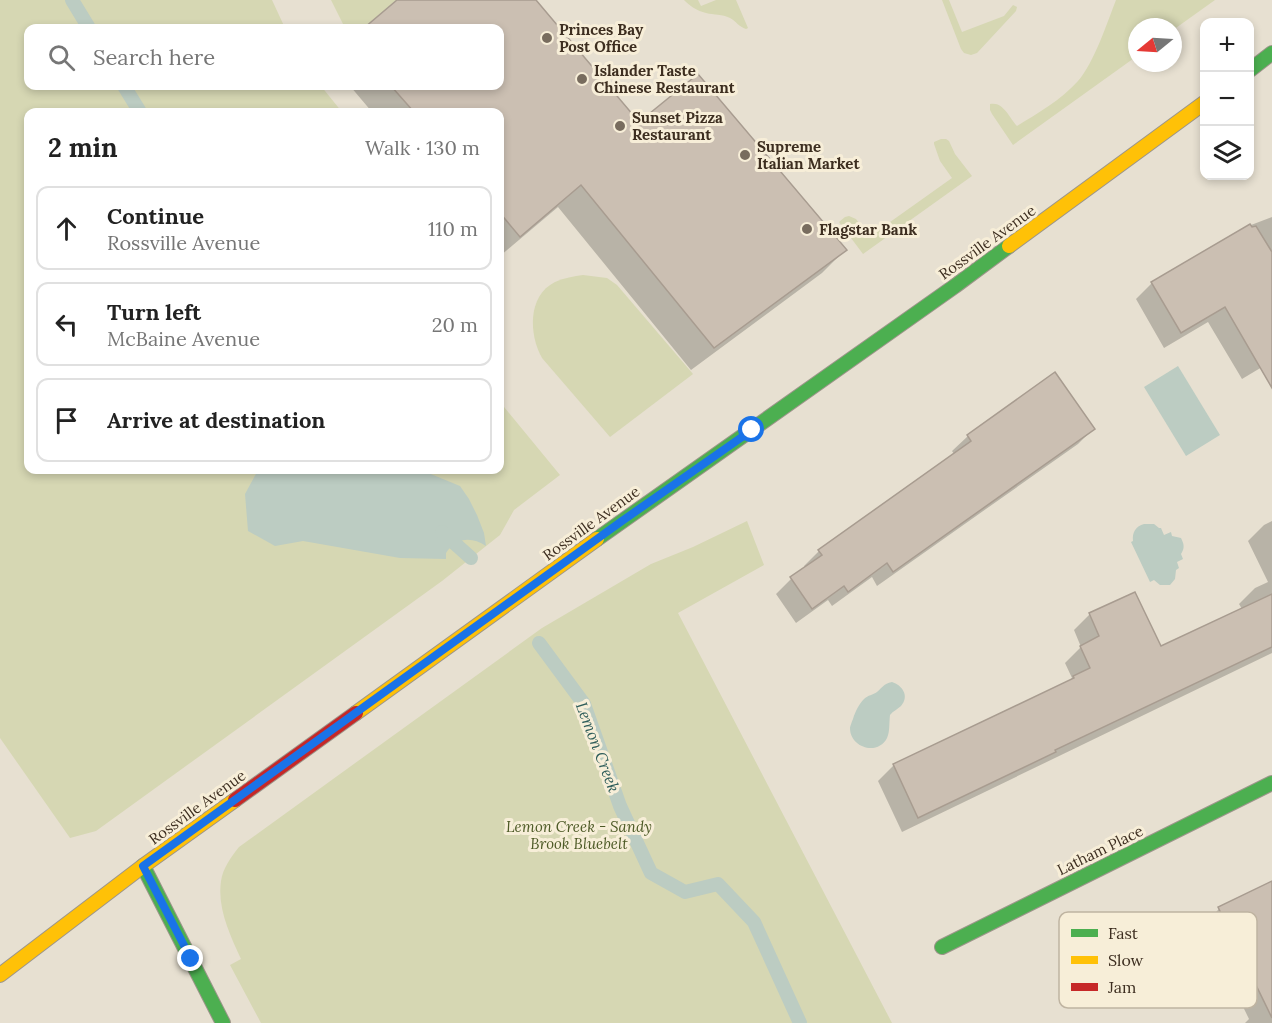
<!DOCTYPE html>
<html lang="en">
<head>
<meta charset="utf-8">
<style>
	:root { --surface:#fff; --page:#f2f2f2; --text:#222; --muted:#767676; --line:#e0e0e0 }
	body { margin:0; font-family:Lora,serif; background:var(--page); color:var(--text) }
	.controls { position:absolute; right:18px; top:18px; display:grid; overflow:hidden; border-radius:12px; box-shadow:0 3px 9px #0003 }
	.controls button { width:54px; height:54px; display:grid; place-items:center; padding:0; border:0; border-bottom:2px solid var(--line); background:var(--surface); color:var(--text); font:30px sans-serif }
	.compass { position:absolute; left:1128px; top:18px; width:54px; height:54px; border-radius:50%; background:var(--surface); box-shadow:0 3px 9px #0003; rotate:252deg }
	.stop { position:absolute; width:18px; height:18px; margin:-14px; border:4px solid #1a73e8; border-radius:50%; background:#fff }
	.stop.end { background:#1a73e8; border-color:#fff; box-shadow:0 2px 6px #0008 }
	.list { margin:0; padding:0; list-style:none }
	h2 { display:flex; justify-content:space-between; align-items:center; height:78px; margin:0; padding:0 24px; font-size:26px }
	h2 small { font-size:20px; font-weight:400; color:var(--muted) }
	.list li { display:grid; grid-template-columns:39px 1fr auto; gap:18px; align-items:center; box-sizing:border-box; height:84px; margin:0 12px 12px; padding:0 12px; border:2px solid var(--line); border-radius:12px }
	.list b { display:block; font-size:22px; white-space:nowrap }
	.list p { margin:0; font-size:20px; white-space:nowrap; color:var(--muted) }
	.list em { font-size:20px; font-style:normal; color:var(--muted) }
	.icon { flex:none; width:33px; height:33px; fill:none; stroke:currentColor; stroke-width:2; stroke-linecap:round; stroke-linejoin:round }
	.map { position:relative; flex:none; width:1272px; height:1023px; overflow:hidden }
	.search { position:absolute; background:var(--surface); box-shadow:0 3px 9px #0003; left:24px; top:24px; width:480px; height:66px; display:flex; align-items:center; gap:15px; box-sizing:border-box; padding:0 21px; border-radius:12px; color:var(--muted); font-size:22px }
	.panel { position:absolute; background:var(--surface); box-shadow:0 3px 9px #0003; left:24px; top:108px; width:480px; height:366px; border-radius:12px }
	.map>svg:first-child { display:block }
</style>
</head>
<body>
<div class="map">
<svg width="1272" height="1023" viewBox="0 0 1272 1023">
	<rect width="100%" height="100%" fill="#e7e0d1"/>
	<g fill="#d6d7b3">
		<polygon points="0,0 272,0 285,28 28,28 28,86 321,86 342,112 28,112 28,470 500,470 500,402 560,475 514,510 500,535 442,581 96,831 70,838 0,738"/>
		<polygon points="331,0 397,0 364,28 345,28"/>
		<path d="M684 0H698L701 6 716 0H736L748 28 746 29C739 27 736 21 730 18 722 14 714 15 706 13 697 11 690 6 684 0Z"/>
		<polygon points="942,0 949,0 962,32 1004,16 1013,5 1017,7 1016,11 977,53 971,55 964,53 961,49"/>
		<path d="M1116 0H1215L1173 30V27H1137V56L1013 145 992 114 990 110V104C1003 101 1009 117 1017 126 1038 113 1061 100 1078 81 1094 63 1107 23 1116 0Z"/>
		<polygon points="941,139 946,139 949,141 955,154 972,176 863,254 839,222 845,217 849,216 856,219 869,237 952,178 940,161 934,144 934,142"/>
		<path d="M583 275 607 278 617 285 693 374 610 437 542 358C529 335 527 296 555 282 564 278 574 276 583 275Z"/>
		<path d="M747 521 764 565 678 613 892 1023H261L230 965 241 959C230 935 217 908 221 881 223 868 231 857 239 847L542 628 651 564 693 547Z"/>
	</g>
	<g fill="#bcccc2">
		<polygon points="1178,366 1220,435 1186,456 1144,387"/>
		<path d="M258 470H421L460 486 469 499 477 515 484 533 486 546C471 536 456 538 446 553V559L400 558 303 541 275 546 248 531 245 494Z"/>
		<path d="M1144 524H1154L1159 528H1161L1164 535 1171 532 1172 536 1181 538C1184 544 1185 548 1181 554L1183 559 1177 562 1179 568 1176 570 1175 579 1170 585H1160L1154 580 1150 582 1131 542 1133 541C1132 532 1136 526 1144 524Z"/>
		<path d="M892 682C902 685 910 696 901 706 898 709 893 711 890 715 889 723 890 732 887 738 878 756 850 748 850 728 850 727 852 721 853 719 855 712 859 704 864 699 868 695 873 695 877 692 883 687 883 684 892 682Z"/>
	</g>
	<g fill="#0003">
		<polygon points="399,0 534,0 639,124 845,250 822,273 691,370 558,207 500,256 500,112 372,112 350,86 500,86 500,28 366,28"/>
		<polygon points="1272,217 1272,361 1242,379 1208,322 1164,348 1136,299 1152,283 1251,225"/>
		<polygon points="1054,374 1094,428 1078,444 877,586 872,577 832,606 828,600 796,623 776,594 791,579 806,569 804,566 819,551 954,454 952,451 968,436"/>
		<polygon points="1272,521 1272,653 902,832 878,781 894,765 1069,681 1072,678 1065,663 1081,647 1074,630 1090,614 1160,648 1242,609 1239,604 1255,588 1268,582 1248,541 1264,525"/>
		<polygon points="1270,883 1272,888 1272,1023 1245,1023 1249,1019 1203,925 1219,909"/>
	</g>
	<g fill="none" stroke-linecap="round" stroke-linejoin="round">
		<g stroke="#bcccc2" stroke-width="14">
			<polyline points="72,0 89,28"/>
			<polyline points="124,86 140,112"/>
			<polyline points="442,532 471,558"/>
			<polyline points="539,643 584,704 620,806 651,873 685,892 718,884 754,922 800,1023"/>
		</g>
	</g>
	<g fill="#cbbfb2" stroke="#a89c90" stroke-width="1.5">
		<polygon points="397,0 536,0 639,122 698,74 847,250 714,348 581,185 520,237 500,213 500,112 414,112 391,86 500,86 500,28 364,28"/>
		<polygon points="1250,224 1252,227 1256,226 1272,252 1272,388 1225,307 1181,333 1151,282"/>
		<polygon points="1055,372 1095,429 893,572 887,563 848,592 844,586 812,609 790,577 822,555 818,550 971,441 967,435"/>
		<polygon points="1135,592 1161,646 1272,594 1272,647 1055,750 1056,752 918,818 893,764 1074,678 1073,676 1090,668 1080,646 1099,636 1089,613"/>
		<polygon points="1272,881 1272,1018 1218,907"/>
	</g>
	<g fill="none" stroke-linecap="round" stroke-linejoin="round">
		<g stroke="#9c958a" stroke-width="16">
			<g id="fast">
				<polyline points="1250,70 1272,53"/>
				<polyline points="597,539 955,286 1009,246"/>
				<polyline points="143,866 223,1023"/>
				<polyline points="942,947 1272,783"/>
			</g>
		</g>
		<g stroke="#9c958a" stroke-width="16">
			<g id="slow">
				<polyline points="1009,246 1204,103"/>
				<polyline points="356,713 597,539"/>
				<polyline points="0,975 143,866 235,800"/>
			</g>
		</g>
		<g stroke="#9c958a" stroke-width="16">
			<polyline id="jam" points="235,800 356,713"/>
		</g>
		<use href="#fast" stroke="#4caf50" stroke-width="14"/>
		<use href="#slow" stroke="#ffc107" stroke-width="14"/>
		<use href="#jam" stroke="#c62828" stroke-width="14"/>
	</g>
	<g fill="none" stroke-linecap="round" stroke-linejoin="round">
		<polyline stroke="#1a73e8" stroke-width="8" points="191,959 143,866 622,521 752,430"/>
	</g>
	<g fill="#786c5e" stroke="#f7eed8" stroke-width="2">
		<circle cx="547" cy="38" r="6"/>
		<circle cx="582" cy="79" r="6"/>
		<circle cx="620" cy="126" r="6"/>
		<circle cx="745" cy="155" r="6"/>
		<circle cx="807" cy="229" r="6"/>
	</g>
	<g text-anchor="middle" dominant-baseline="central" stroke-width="6" stroke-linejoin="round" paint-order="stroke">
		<g font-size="15" font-weight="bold" fill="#3d2e20" stroke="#f7eed8" text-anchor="start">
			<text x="559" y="29">Princes Bay<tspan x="559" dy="17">Post Office</tspan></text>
			<text x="594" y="70">Islander Taste<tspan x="594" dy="17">Chinese Restaurant</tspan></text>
			<text x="632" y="117">Sunset Pizza<tspan x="632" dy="17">Restaurant</tspan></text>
			<text x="757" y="146">Supreme<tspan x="757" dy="17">Italian Market</tspan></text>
			<text x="819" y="229">Flagstar Bank</text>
		</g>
		<g font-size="15" fill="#3d2e20" stroke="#f7eed8">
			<text transform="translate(987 242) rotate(-36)">Rossville Avenue</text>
			<text transform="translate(591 523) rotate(-36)">Rossville Avenue</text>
			<text transform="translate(197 807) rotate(-36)">Rossville Avenue</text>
			<text transform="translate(1100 850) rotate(-26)">Latham Place</text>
		</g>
		<g font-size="15" font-style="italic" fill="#4d5a26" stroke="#f7eed8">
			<text x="579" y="826">Lemon Creek - Sandy<tspan x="579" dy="17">Brook Bluebelt</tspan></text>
		</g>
		<g font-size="16" font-style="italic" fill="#2f5d5a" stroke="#f7eed8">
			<text transform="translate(598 747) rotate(69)">Lemon Creek</text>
		</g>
	</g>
	<rect x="1059" y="912" width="198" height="96" rx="9" fill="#f7eed8" stroke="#bfb4a1" stroke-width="1.5"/>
	<rect x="1071" y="929" width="27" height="8" fill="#4caf50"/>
	<rect x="1071" y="956" width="27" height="8" fill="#ffc107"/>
	<rect x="1071" y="983" width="27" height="8" fill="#c62828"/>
	<g font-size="16" fill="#3d2e20">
		<text x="1108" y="939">Fast</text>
		<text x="1108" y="966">Slow</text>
		<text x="1108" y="993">Jam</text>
	</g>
</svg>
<div class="controls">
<button>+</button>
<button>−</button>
<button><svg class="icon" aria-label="layers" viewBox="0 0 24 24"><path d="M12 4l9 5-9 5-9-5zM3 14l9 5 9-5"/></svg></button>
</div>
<svg class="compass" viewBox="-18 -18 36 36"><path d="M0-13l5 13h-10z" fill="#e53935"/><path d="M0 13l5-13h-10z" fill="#767676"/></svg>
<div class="stop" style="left:752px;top:430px"></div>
<div class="stop end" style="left:191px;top:959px"></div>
<div class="search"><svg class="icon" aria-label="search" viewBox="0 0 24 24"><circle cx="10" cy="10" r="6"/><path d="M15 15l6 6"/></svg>Search here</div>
<section class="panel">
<h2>2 min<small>Walk · 130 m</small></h2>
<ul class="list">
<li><svg class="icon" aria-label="ahead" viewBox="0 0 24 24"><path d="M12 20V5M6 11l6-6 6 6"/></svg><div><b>Continue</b><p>Rossville Avenue</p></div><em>110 m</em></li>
<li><svg class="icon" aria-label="left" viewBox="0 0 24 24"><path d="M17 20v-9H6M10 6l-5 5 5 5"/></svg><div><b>Turn left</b><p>McBaine Avenue</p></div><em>20 m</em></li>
<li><svg class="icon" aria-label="arrive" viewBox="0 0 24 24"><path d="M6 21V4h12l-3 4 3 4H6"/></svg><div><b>Arrive at destination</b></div></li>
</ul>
</section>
</div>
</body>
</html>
